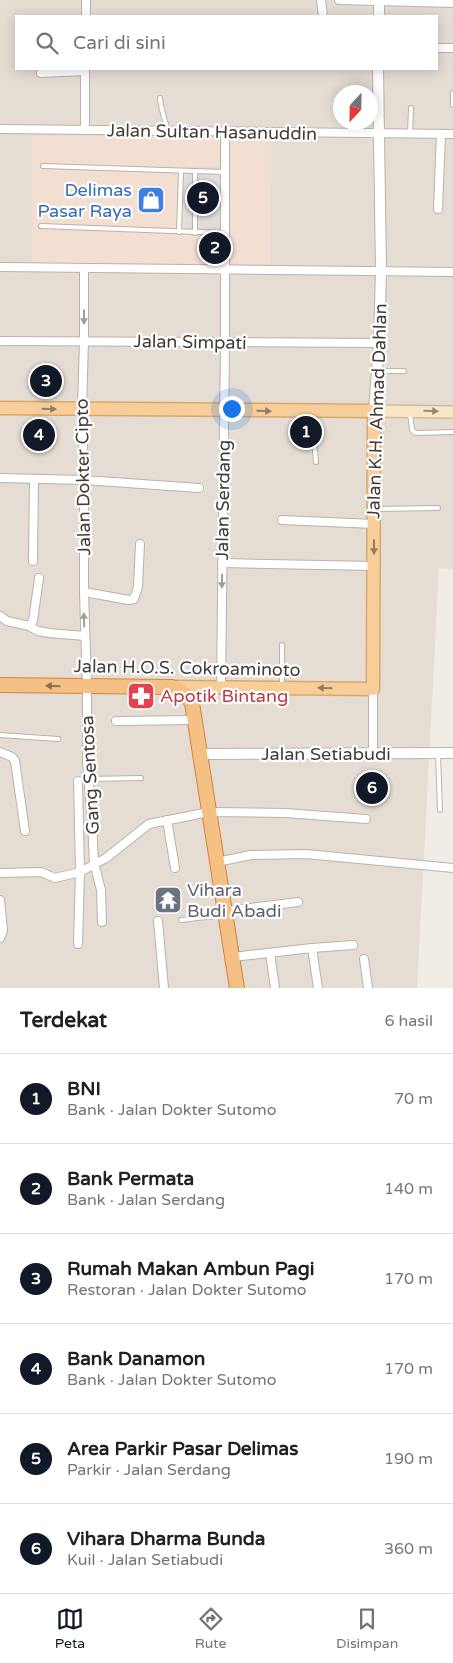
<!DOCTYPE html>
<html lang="id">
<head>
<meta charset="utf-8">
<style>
	:root { --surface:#fff; --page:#f6f6f6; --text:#202124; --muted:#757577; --line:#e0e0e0; --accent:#111827 }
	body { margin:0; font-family:"Varela Round",sans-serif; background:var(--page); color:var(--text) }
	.compass { position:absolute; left:333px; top:85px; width:45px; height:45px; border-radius:50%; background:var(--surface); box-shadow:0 2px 12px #0003; rotate:202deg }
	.you { position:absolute; left:231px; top:408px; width:18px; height:18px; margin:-12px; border:4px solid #fff; border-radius:50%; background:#1a73e8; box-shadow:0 0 0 8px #1a73e833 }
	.badge { display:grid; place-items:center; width:32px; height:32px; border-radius:50%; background:var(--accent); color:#fff; font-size:16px; font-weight:700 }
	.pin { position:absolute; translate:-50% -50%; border:2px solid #fff; box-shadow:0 1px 5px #0006 }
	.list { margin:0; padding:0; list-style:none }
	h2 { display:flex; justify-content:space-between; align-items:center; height:65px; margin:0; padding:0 20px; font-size:21px }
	h2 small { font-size:16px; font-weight:400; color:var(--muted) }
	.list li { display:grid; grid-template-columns:32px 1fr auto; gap:15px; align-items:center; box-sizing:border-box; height:90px; padding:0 20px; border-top:1px solid var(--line) }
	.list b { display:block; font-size:19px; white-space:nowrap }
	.list p { margin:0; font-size:16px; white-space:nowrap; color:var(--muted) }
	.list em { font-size:16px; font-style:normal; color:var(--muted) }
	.icon { flex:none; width:28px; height:28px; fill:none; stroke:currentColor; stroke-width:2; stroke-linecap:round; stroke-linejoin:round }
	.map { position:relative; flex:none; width:453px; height:988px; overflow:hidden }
	.search { position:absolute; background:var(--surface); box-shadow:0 2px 12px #0003; left:15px; right:15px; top:15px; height:55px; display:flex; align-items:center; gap:12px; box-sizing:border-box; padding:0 18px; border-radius:0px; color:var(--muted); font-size:19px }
	.sheet { height:605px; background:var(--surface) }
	nav { display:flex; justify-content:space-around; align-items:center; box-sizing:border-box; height:70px; border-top:1px solid var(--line); background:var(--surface); font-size:14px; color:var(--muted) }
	nav a { display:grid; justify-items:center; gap:2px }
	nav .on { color:var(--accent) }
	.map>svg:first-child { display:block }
</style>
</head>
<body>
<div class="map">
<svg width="453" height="988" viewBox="0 0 453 988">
	<rect width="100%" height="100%" fill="#f1ece6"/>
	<path fill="#e5ddd4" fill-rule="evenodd" d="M0 0H453V569L439 568 417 988H0ZM16 16H437V69H16ZM340 92H370V122H340Z"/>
	<polygon fill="#f2dfd2" points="32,136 271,137 270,264 32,263"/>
	<polygon fill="#e0dddb" points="184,166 221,166 222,229 185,229"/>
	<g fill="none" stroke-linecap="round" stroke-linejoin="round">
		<g stroke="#bcb2a9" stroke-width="6">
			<g id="service">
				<polyline points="453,93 453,105"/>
				<path d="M160 98C161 110 165 120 168 131"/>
				<polyline points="410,134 411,108"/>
				<polyline points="43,166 225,172"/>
				<polyline points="41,226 225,233"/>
				<polyline points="179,232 181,171"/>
				<polyline points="195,233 195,172"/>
				<polyline points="378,371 404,371"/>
				<polyline points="311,412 316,462"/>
				<polyline points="410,413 412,430 415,433 453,432"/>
				<polyline points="376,509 438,508"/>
				<polyline points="282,686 282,645"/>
				<polyline points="0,735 58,739"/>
				<polyline points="438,754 440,810"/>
				<polyline points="88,779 141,778"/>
				<polyline points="181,920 223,915"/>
			</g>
		</g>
		<g stroke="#bcb2a9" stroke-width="10">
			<g id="minor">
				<polyline points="321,0 323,16"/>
				<polyline points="339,0 453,3"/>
				<polyline points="86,16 86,0"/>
				<polyline points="437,48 453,48"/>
				<polyline points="41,73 85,71"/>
				<polyline points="0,129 453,134"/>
				<polyline points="85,130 85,69"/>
				<polyline points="438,209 441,134"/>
				<polyline points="0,267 453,272"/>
				<polyline points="84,269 84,341 82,409 84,480 84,592 87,686 87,762 92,821 94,863 101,890 102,922"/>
				<polyline points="0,341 379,343"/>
				<polyline points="0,478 84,480 199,488"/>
				<polyline points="282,520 374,524"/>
				<polyline points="33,561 34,479"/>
				<polyline points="222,563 374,566"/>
				<polyline points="84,592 129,600 134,599 138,587 140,544"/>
				<polyline points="0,616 7,621 29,626 38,631 49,633 85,636"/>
				<polyline points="29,626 33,621 39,578"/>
				<polyline points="221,687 225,343 225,132"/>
				<polyline points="116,721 194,720"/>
				<polyline points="0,752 12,757 15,761 25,831"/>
				<polyline points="373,754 373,689"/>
				<polyline points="78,781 80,872 78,944"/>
				<polyline points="167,820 175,868"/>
				<polyline points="217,862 251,855 306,854 453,868"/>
				<polyline points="0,873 41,872 55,878 80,872 106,858 149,824 209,812 285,813 366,819"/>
				<polyline points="0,900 3,931 0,938"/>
				<polyline points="225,911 298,902"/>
				<polyline points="158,921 164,988"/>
				<polyline points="312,948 318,988"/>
				<polyline points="270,953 275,988"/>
				<polyline points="233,957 312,948 353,945"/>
				<polyline points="364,959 368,988"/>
			</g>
		</g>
		<g stroke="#bcb2a9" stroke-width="12">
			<g id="tertiary">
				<polyline points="379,16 379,0"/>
				<polyline points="374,411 379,343 381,270 378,69"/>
				<polyline points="200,754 453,753"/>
			</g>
		</g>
		<g stroke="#d1ba9b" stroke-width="14">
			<polyline id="secondary" points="374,411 453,412"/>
		</g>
		<g stroke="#daa76b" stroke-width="15">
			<polyline id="primary" points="0,408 374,411 373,689 172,687"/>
		</g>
		<g stroke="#d18440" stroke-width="16">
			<path id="trunk" d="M0 685 172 687C181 690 187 695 192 703L237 988"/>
		</g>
		<use href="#service" stroke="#fff" stroke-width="4"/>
		<use href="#minor" stroke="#fff" stroke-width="8"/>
		<use href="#tertiary" stroke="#fff" stroke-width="10"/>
		<use href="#secondary" stroke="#fae6c7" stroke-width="11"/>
		<use href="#primary" stroke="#f7cd99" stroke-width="12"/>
		<use href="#trunk" stroke="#f5c084" stroke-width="14"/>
	</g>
	<defs><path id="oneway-solid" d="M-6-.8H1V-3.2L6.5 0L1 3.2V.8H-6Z" transform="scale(1.25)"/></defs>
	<g fill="#a29e9a">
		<use href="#oneway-solid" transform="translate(84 317) rotate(90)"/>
		<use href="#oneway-solid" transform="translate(222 581) rotate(91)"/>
		<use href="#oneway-solid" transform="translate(84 620) rotate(-92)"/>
	</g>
	<g fill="#957d63">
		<use href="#oneway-solid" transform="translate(49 409) rotate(1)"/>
		<use href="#oneway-solid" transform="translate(264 411) rotate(1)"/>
		<use href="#oneway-solid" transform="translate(374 547) rotate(90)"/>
		<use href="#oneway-solid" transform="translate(325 688) rotate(-179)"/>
	</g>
	<use fill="#968877" href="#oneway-solid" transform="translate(431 411) rotate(1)"/>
	<use fill="#8b7155" href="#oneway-solid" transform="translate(53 686) rotate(-179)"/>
	<defs>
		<g id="shop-square" transform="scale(1.4375)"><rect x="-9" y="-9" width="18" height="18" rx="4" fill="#3f7fe0" stroke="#fff"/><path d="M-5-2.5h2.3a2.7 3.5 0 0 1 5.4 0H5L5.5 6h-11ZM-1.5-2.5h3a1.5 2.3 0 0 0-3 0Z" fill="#fff"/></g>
		<g id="pharmacy-square" transform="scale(1.4375)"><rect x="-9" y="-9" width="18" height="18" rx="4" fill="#e0444e" stroke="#fff"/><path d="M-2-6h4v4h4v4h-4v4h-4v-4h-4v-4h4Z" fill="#fff"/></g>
		<g id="temple-square" transform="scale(1.4375)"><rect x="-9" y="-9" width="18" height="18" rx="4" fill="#6b7280" stroke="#fff"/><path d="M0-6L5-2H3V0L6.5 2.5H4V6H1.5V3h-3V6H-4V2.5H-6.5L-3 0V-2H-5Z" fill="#fff"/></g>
	</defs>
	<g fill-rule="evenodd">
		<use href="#shop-square" x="151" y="200"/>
		<use href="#pharmacy-square" x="141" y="696"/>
		<use href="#temple-square" x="168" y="900"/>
	</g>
	<g text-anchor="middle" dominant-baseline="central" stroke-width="4.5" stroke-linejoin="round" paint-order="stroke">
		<g font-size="18" fill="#443c36" stroke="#fff">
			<text transform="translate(212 132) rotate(1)">Jalan Sultan Hasanuddin</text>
			<text transform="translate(190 342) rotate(1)">Jalan Simpati</text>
			<text transform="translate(377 411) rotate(-88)">Jalan K.H. Ahmad Dahlan</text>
			<text transform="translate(83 477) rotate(-91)">Jalan Dokter Cipto</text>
			<text transform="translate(223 500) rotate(-89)">Jalan Serdang</text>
			<text transform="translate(187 668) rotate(1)">Jalan H.O.S. Cokroaminoto</text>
			<text x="326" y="754">Jalan Setiabudi</text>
			<text transform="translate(90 775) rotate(-93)">Gang Sentosa</text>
		</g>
		<g font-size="18" fill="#366cbe" stroke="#fff" text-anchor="end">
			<text x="132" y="190">Delimas<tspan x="132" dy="21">Pasar Raya</tspan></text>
		</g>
		<g font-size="18" fill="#be3a42" stroke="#fff" text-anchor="start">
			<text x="160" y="696">Apotik Bintang</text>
		</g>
		<g font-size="18" fill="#5b616d" stroke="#fff" text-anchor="start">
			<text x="187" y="890">Vihara<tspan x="187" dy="21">Budi Abadi</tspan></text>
		</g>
	</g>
</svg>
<svg class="compass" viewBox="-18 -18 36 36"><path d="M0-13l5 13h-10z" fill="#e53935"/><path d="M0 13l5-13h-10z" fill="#757577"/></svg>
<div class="you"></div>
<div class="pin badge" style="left:306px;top:432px">1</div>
<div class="pin badge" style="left:215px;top:248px">2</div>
<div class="pin badge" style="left:46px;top:381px">3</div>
<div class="pin badge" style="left:39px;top:435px">4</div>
<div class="pin badge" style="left:203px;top:198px">5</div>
<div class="pin badge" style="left:372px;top:788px">6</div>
<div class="search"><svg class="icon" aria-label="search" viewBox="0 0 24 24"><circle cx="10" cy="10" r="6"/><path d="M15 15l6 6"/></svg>Cari di sini</div>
</div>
<section class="sheet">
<h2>Terdekat<small>6 hasil</small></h2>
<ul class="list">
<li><span class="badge">1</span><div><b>BNI</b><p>Bank · Jalan Dokter Sutomo</p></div><em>70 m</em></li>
<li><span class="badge">2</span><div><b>Bank Permata</b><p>Bank · Jalan Serdang</p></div><em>140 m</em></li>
<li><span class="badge">3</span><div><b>Rumah Makan Ambun Pagi</b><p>Restoran · Jalan Dokter Sutomo</p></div><em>170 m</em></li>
<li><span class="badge">4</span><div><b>Bank Danamon</b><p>Bank · Jalan Dokter Sutomo</p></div><em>170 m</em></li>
<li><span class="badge">5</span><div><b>Area Parkir Pasar Delimas</b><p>Parkir · Jalan Serdang</p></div><em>190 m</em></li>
<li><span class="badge">6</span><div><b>Vihara Dharma Bunda</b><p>Kuil · Jalan Setiabudi</p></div><em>360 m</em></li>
</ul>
</section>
<nav>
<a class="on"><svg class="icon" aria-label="map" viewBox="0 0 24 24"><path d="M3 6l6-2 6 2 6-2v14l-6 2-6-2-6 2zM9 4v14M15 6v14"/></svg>Peta</a>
<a><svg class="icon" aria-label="directions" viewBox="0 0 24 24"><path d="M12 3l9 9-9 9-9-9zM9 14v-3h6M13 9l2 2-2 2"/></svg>Rute</a>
<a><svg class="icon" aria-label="saved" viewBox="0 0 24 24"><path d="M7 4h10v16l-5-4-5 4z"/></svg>Disimpan</a>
</nav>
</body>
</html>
